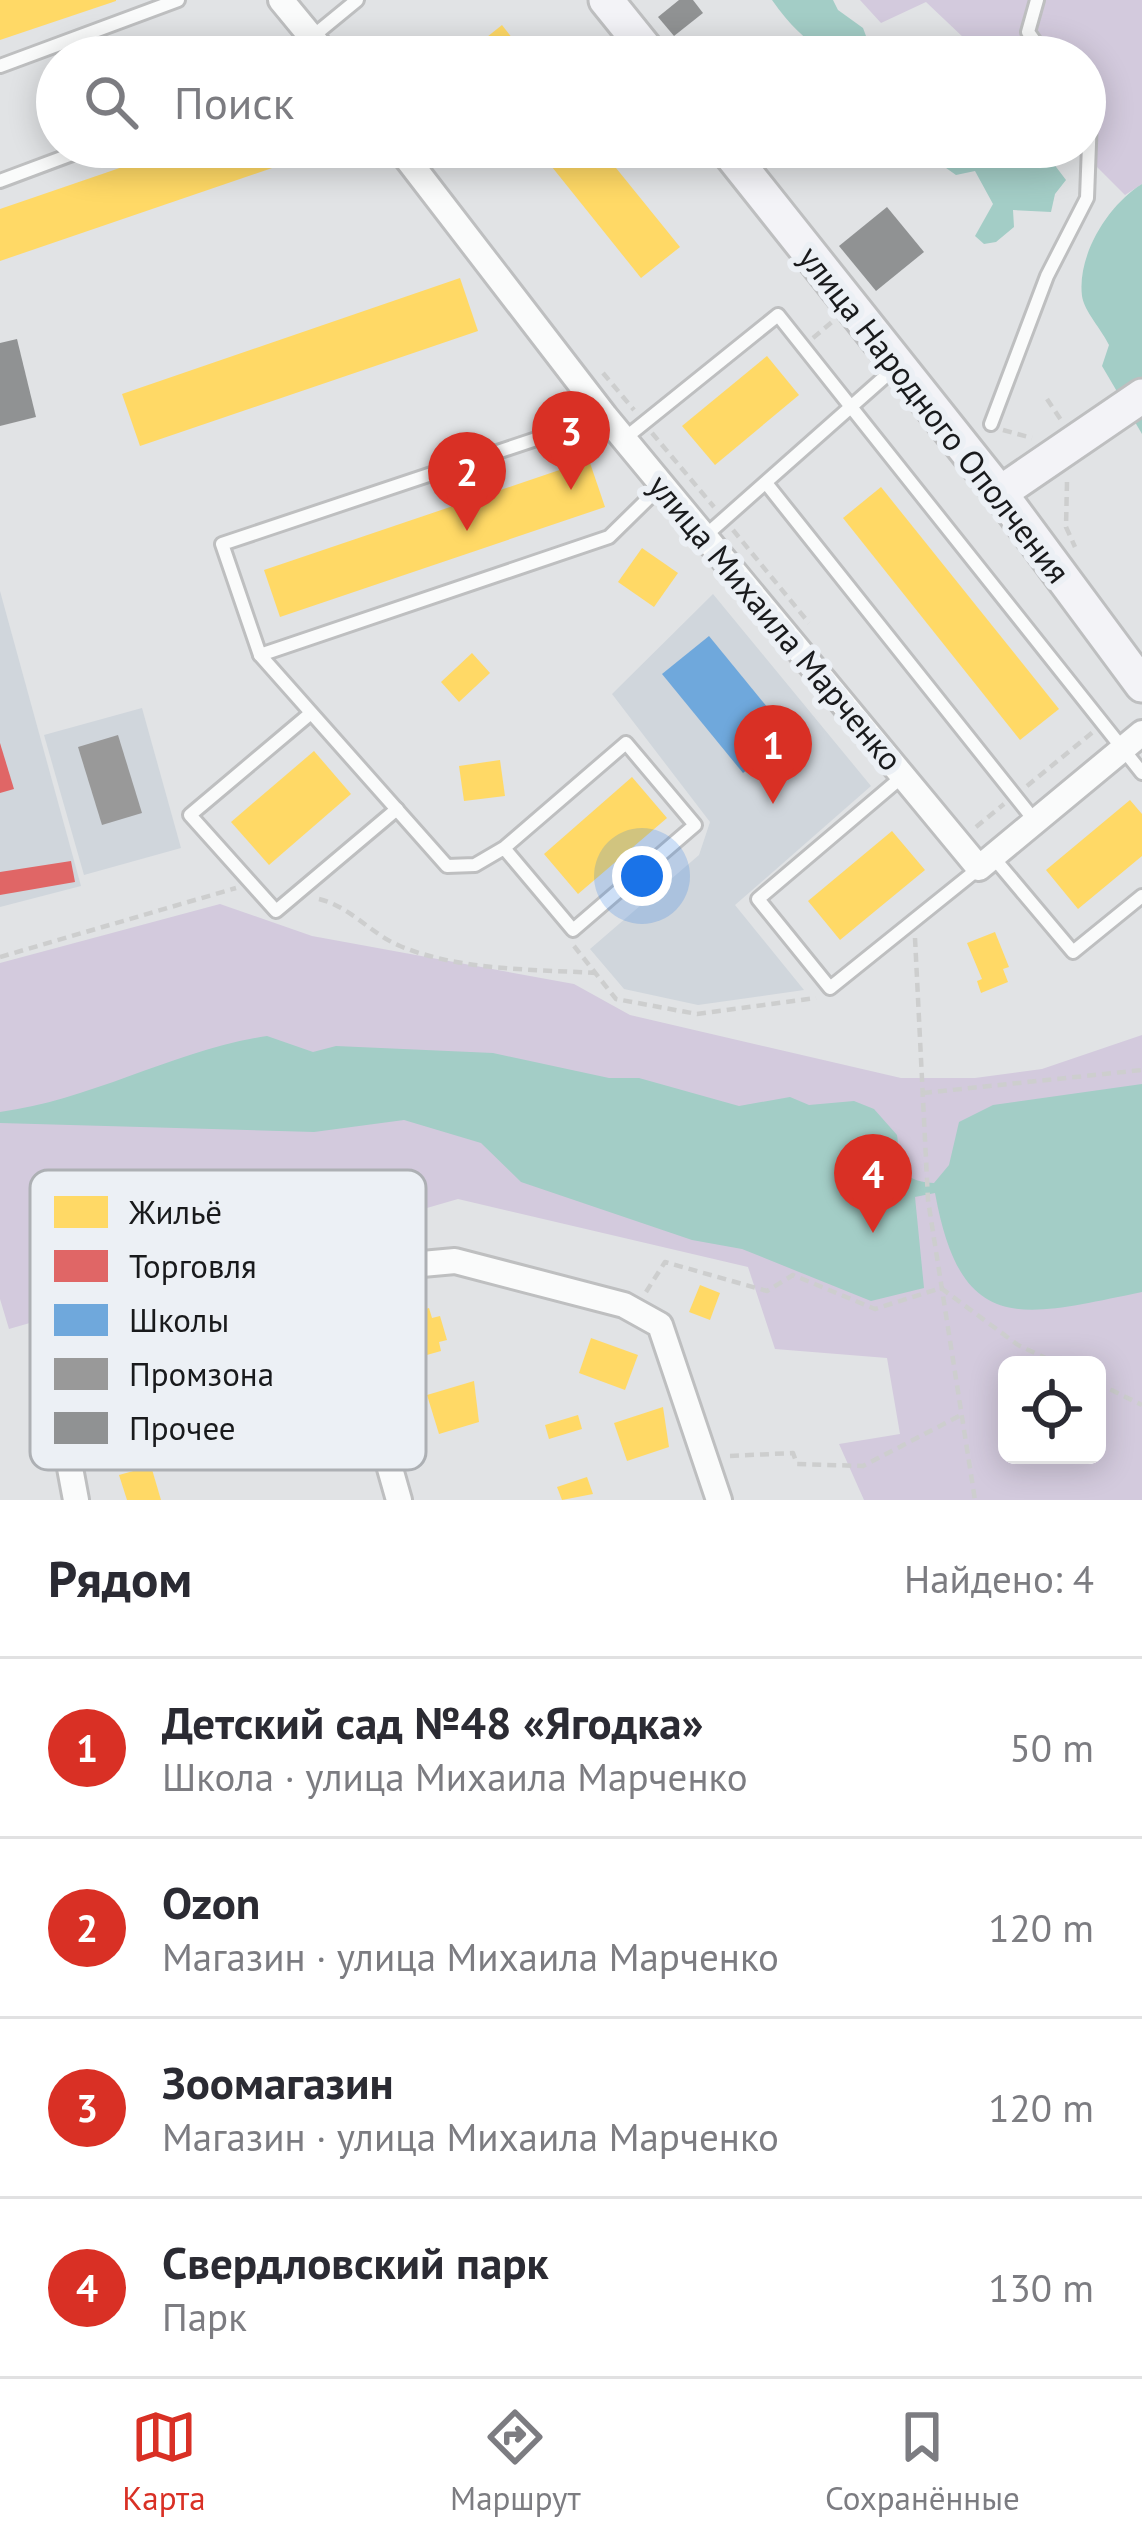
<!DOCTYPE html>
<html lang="ru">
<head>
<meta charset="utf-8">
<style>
	:root { --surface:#fff; --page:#f7f7f7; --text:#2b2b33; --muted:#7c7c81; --line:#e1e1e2; --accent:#d93025 }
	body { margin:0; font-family:"PT Sans",sans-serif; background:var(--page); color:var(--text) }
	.controls { position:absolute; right:36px; bottom:36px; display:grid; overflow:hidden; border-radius:18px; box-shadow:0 6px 30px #0003 }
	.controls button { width:108px; height:108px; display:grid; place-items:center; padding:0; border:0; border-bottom:3px solid var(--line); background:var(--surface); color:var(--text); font:60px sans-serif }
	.you { position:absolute; left:642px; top:876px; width:42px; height:42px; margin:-30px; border:9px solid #fff; border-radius:50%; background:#1a73e8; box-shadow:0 0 0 18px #1a73e833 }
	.badge { display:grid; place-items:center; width:78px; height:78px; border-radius:50%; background:var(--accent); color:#fff; font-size:39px; font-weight:700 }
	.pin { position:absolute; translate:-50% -99px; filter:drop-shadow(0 3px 6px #0008) }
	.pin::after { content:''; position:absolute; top:63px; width:42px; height:36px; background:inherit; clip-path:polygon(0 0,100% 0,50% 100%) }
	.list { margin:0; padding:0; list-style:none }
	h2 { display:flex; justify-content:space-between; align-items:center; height:156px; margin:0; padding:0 48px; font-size:51px }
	h2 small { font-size:39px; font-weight:400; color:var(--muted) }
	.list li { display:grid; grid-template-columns:78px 1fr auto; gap:36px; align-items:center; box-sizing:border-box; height:180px; padding:0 48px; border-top:3px solid var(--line) }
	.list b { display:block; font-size:45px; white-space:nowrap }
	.list p { margin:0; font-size:39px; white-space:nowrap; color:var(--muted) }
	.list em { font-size:39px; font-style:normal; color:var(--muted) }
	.icon { flex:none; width:66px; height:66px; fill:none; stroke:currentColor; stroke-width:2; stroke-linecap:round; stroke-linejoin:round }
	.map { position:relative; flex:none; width:1142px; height:1500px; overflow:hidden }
	.search { position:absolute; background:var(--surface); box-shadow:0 6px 30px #0003; left:36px; right:36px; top:36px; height:132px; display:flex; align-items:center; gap:30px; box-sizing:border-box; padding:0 42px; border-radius:66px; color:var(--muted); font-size:45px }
	.sheet { height:876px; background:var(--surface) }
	nav { display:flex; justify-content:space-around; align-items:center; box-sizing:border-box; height:168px; border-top:3px solid var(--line); background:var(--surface); font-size:33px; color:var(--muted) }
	nav a { display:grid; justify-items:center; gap:6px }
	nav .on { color:var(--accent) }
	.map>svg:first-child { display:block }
</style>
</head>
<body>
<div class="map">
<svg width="1142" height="1500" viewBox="0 0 1142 1500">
	<rect width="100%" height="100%" fill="#e1e3e5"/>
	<g fill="#d0d6dc">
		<polygon points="0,591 81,886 0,907"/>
		<polygon points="713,594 871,786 735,905 804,990 698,1005 624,989 590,949 699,855 710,822 612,694"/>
		<polygon points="142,708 181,848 84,875 44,735"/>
	</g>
	<g fill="#d3cadd" fill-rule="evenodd">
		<polygon points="860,0 1142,0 1142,184 1125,195 1077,147 1085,147 1085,57 984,57 926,2 881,23"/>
		<path d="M220 904 312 936 574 984 630 1015 901 1078H975L1042 1069 1142 1035V1500H864L839 1444 900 1434 887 1358 775 1349 748 1267 458 1199 9 1329 0 1299V963ZM1007 1365H1097V1455H1007Z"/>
	</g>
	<g fill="#a3cdc6">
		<path d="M772 0H833L838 10 863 28 869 44 888 48 896 38C916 41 931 44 947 57 861 57 825 76 772 0Z"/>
		<polygon points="941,147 1041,147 1066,180 1055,194 1051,212 1013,210 1014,227 996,242 984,244 975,236 993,204 975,171 956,175 939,163"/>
		<path d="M1142 184V434L1102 366 1109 345C1102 330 1084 311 1082 296 1077 255 1108 205 1142 184Z"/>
		<path d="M267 1036 313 1052 336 1046 493 1053 609 1078H639L739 1106 790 1097 809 1105 854 1101 874 1109 897 1135C901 1163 896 1181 934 1183L949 1165 959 1122 993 1105 1142 1084V1292C1021 1317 961 1337 935 1193L915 1197 924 1288 871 1301 742 1249 692 1240 521 1182 481 1143 404 1120 314 1132 0 1123V1112C92 1100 175 1050 267 1036Z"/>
	</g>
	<g fill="#ffd966">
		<polygon points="0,0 116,0 116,1 0,40"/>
		<polygon points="502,25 527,57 462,57"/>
		<polygon points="181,147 304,147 307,156 0,261 0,209"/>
		<polygon points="536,147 599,147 680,247 641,278"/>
		<polygon points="460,278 478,331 140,446 122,394"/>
		<polygon points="767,356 799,395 715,465 682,426"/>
		<polygon points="589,460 605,507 280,617 264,570"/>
		<polygon points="881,487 1059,709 1020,740 843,518"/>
		<polygon points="642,548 678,573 654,607 618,582"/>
		<polygon points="472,653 490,673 459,702 441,682"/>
		<polygon points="314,751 351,794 269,865 231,822"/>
		<polygon points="500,760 505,796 464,801 459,766"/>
		<polygon points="632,777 667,818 578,894 544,854"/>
		<polygon points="1130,800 1142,814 1142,856 1078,909 1046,870"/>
		<polygon points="892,831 925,870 840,940 808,901"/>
		<polygon points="995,932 1009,967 1003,969 1008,982 981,993 977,981 982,979 967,943"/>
		<polygon points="700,1285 720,1293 710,1320 689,1312"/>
		<polygon points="429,1308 432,1318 440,1316 447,1340 439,1342 441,1351 409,1360 397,1317"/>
		<polygon points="591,1338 638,1355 625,1390 579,1373"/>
		<polygon points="474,1381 479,1422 439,1434 427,1395"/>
		<polygon points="663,1407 669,1447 627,1461 614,1423"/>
		<polygon points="578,1415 582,1429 549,1439 545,1425"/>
		<polygon points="151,1466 161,1500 127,1500 119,1475"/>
		<polygon points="587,1477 593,1494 562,1500 557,1487"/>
	</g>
	<g fill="#e06666">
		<polygon points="0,743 14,789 0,793"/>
		<polygon points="71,861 75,882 0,895 0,872"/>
	</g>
	<polygon fill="#6fa8dc" points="709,636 790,735 743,773 662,674"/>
	<polygon fill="#999" points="118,735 142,813 102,825 78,747"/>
	<g fill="#909293">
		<polygon points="679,0 693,0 703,13 674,36 658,17"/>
		<polygon points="887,207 924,252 876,291 839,246"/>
		<polygon points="17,339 36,417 0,426 0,343"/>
	</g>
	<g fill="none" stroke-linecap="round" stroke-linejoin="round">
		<g stroke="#bebfc0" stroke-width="18">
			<g id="lane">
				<polyline points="1037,0 1028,32 1046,57"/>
				<polyline points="312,37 357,0"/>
				<polyline points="0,66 178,0"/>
				<polyline points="0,181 91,147"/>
				<polyline points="991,424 1047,276 1087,198 1090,117 1085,110"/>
				<polyline points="624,439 778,315 1142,773"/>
				<polyline points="766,483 1035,821"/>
				<polyline points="705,536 897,366"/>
				<polyline points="260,655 609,537 662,485"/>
				<polyline points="311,713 190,815 276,911 397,809"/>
				<polyline points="903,776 758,899 830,988 978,869"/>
				<polyline points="504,848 573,930 695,825 626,743 504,848 475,865 447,866 260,655 222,544 605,416"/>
				<polyline points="993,857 1073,952 1142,896"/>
			</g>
		</g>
		<g stroke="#bebfc0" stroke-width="30">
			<g id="street">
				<polyline points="281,0 328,57"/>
				<polyline points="398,147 605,416 979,868 1142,733"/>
				<polyline points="334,1272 399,1500"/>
				<polyline points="76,1500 62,1425 63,1383 92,1347 143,1317 334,1272 455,1261 624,1305 660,1325 719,1500"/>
			</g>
		</g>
		<g stroke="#bebfc0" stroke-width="39">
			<g id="secondary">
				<polyline points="606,0 652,57"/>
				<polyline points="725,147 1000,493 1142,685"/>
				<polyline points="1000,493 1142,396"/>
			</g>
		</g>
		<g stroke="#cdcece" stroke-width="4.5" stroke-dasharray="9 6" stroke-linecap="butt">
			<polyline points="813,338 832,322"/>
			<polyline points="603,373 634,410"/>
			<polyline points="1047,399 1061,420"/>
			<polyline points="1003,430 1032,438"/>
			<polyline points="652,433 714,507"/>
			<polyline points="1067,482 1066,527 1075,547"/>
			<polyline points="733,530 809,623"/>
			<polyline points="1027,786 1093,732"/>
			<polyline points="976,827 1004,804"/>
			<path d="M319 899C351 907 371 934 400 946 461 971 530 969 596 973"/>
			<polyline points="915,938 928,1200 975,1500"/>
			<polyline points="574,946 616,999 697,1014 816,998"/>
			<polyline points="0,957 236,888"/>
			<polyline points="923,1093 1142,1070"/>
			<polyline points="941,1288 1018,1345 1060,1365"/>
			<polyline points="646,1292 665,1262 767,1291 793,1275 875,1309 941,1288"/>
			<polyline points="1097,1383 1142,1405"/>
			<polyline points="730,1456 793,1453 797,1464 863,1466 961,1415"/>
		</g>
		<use href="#lane" stroke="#fafbfb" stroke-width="12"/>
		<use href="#street" stroke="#fafbfb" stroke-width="24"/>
		<use href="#secondary" stroke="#f3f3f7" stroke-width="33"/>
	</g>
	<g text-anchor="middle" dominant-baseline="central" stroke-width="12" stroke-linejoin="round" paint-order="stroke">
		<g font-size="33" fill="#191a1c" stroke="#ecf0f5">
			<text transform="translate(935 414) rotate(52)">улица Народного Ополчения</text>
			<text transform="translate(776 622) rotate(50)">улица Михаила Марченко</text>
		</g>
	</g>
	<rect x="30" y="1170" width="396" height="300" rx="18" fill="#ecf0f5" stroke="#adb0b4" stroke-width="3"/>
	<rect x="54" y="1196" width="54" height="32" fill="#ffd966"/>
	<rect x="54" y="1250" width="54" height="32" fill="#e06666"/>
	<rect x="54" y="1304" width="54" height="32" fill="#6fa8dc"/>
	<rect x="54" y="1358" width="54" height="32" fill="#999"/>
	<rect x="54" y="1412" width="54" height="32" fill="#909293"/>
	<g font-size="33" fill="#191a1c">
		<text x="129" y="1224">Жильё</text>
		<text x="129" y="1278">Торговля</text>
		<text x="129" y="1332">Школы</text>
		<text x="129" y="1386">Промзона</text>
		<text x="129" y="1440">Прочее</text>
	</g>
</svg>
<div class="controls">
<button><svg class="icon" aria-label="locate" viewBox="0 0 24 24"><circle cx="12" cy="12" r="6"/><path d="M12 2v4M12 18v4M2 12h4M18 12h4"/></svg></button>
</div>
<div class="you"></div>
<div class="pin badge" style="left:773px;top:804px">1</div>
<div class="pin badge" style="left:467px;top:531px">2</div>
<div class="pin badge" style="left:571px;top:490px">3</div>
<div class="pin badge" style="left:873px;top:1233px">4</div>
<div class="search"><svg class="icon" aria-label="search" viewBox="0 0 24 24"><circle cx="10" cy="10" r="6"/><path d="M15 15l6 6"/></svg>Поиск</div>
</div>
<section class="sheet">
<h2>Рядом<small>Найдено: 4</small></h2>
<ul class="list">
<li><span class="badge">1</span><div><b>Детский сад №48 «Ягодка»</b><p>Школа · улица Михаила Марченко</p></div><em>50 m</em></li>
<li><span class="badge">2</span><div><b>Ozon</b><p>Магазин · улица Михаила Марченко</p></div><em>120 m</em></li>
<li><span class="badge">3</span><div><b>Зоомагазин</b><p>Магазин · улица Михаила Марченко</p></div><em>120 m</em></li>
<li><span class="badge">4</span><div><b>Свердловский парк</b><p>Парк</p></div><em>130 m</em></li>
</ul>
</section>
<nav>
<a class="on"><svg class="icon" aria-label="map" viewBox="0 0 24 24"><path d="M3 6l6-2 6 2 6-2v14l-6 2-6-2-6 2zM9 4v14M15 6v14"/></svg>Карта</a>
<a><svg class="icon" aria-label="directions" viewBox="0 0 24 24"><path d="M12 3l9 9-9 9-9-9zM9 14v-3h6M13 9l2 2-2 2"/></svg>Маршрут</a>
<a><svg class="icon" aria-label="saved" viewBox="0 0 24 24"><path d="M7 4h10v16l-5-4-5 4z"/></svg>Сохранённые</a>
</nav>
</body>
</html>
